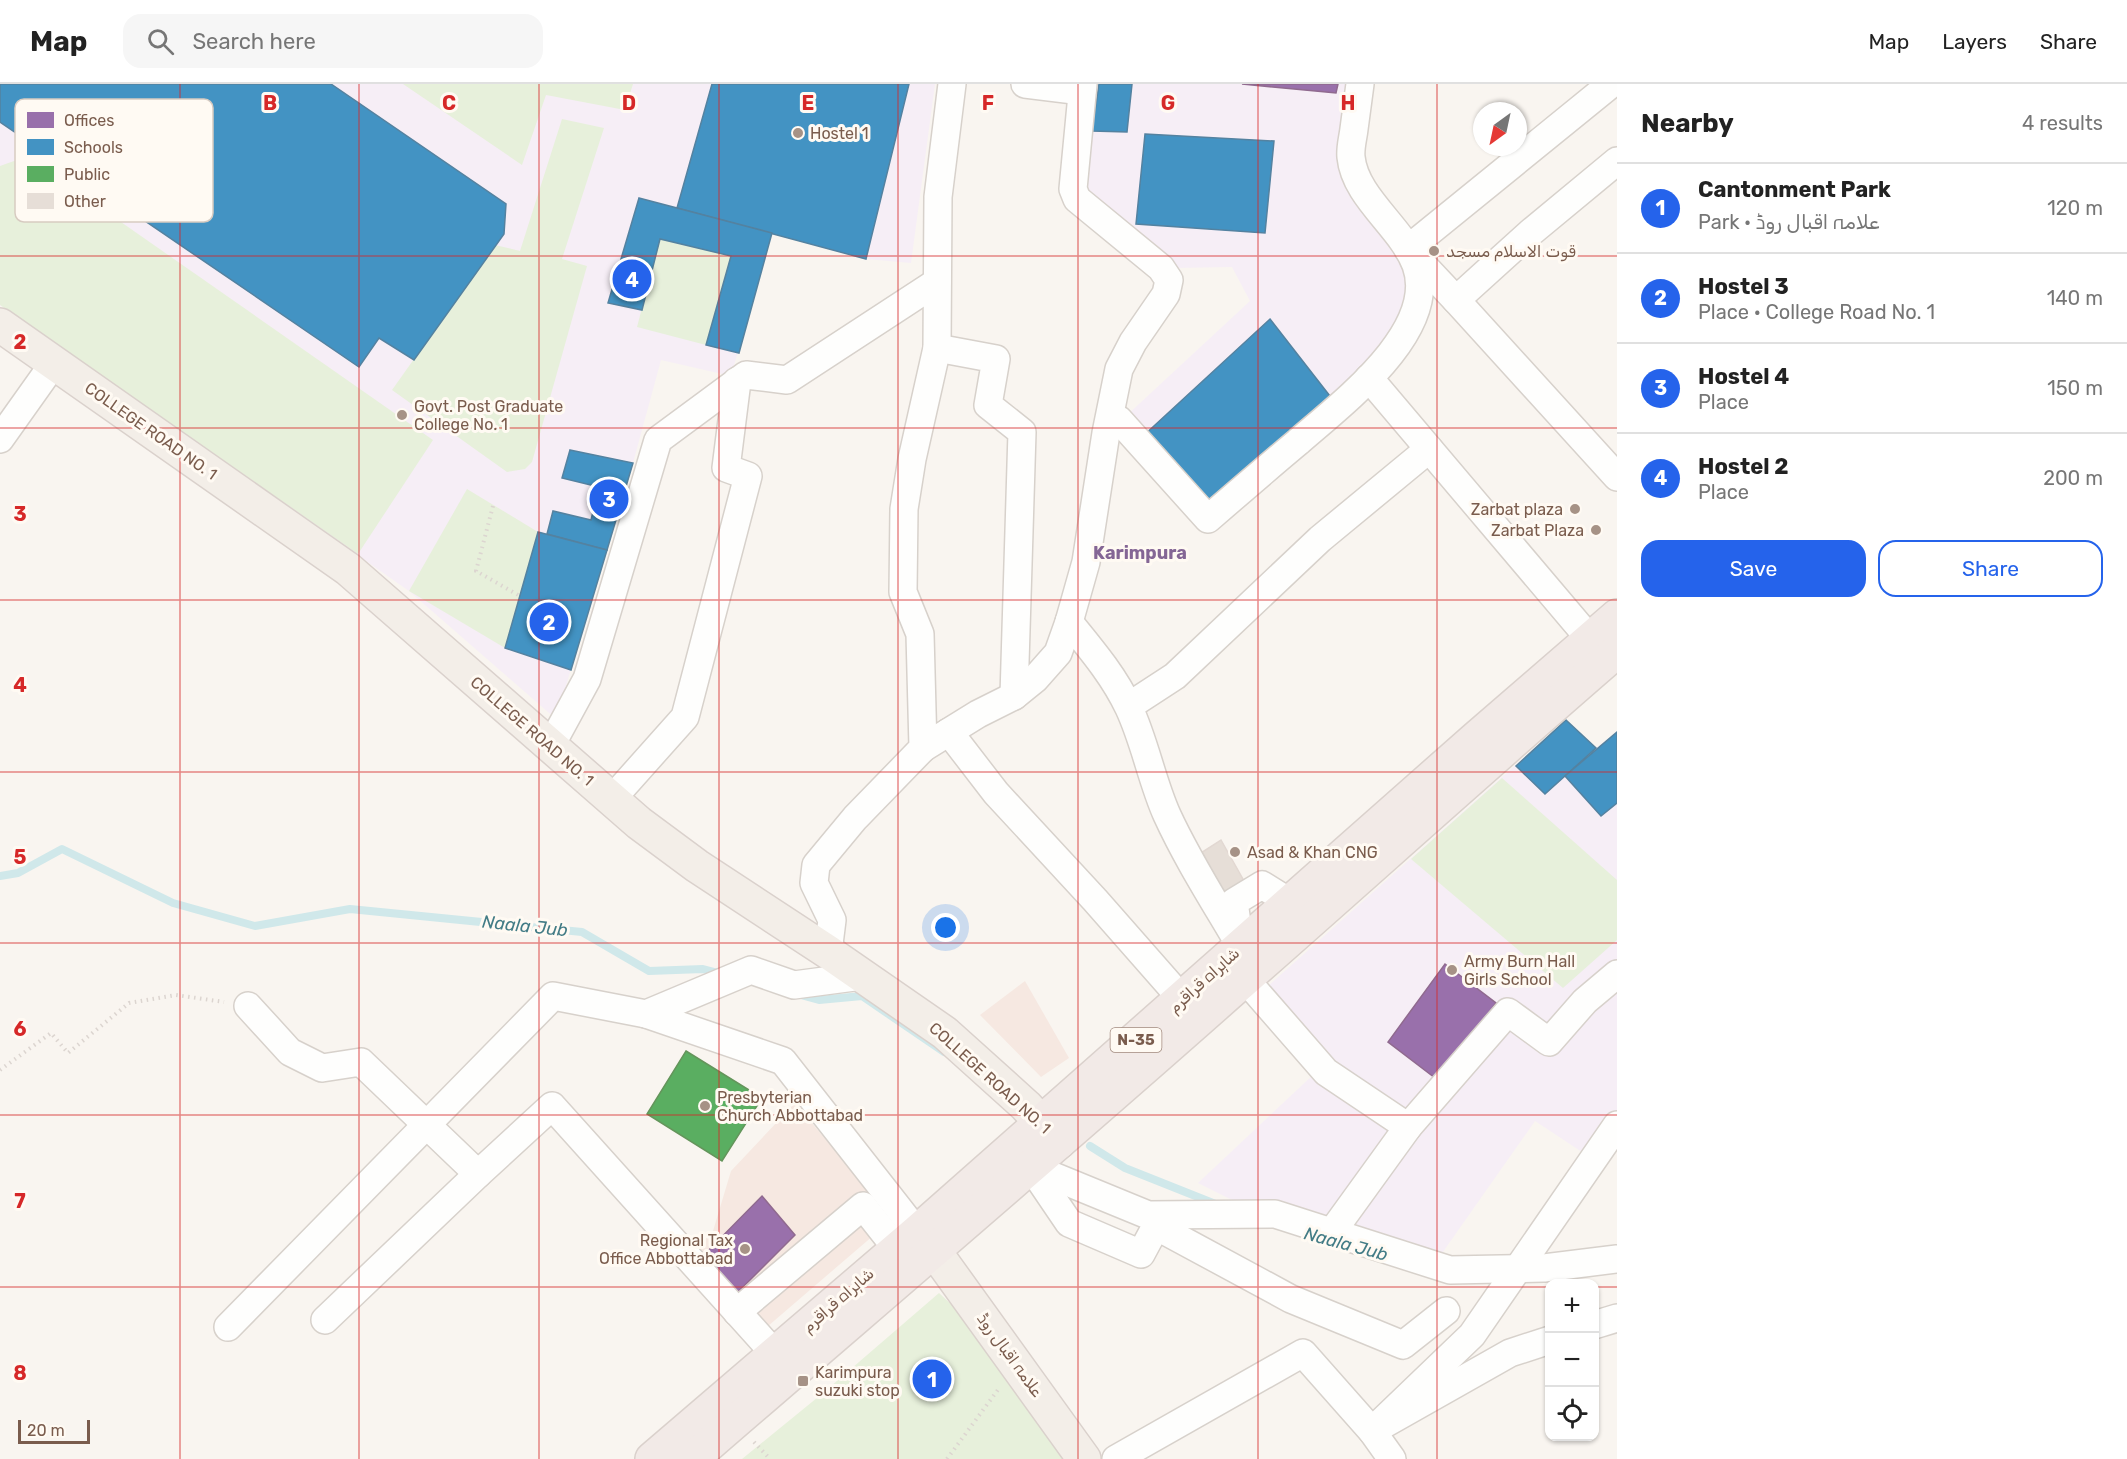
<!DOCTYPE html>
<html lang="en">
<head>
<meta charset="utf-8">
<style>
	:root { --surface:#fff; --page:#f6f6f6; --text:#222; --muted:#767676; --line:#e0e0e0; --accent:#2563eb }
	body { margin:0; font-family:Rubik,Cairo,sans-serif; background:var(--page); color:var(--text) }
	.controls { position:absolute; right:18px; bottom:18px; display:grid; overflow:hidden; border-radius:12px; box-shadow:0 2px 4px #0004 }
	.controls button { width:54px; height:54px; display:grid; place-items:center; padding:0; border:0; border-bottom:2px solid var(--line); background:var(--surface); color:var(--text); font:30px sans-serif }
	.compass { position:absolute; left:1473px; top:18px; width:54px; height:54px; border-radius:50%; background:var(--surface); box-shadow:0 2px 4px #0004; rotate:213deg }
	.scale { position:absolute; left:18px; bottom:15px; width:72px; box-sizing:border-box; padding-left:6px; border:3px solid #7a5c4d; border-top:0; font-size:16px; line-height:21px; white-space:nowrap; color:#7a5c4d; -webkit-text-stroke:4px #fffaf3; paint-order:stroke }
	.you { position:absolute; left:946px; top:844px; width:21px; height:21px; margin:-15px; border:4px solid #fff; border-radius:50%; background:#1a73e8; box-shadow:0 0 0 9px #1a73e833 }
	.badge { display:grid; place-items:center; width:39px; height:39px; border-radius:50%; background:var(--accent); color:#fff; font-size:20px; font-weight:700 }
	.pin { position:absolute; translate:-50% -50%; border:3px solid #fff; box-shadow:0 2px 6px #0006 }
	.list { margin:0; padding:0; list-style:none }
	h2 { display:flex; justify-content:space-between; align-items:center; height:78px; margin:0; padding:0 24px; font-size:26px }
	h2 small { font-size:20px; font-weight:400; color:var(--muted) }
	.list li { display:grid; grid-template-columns:39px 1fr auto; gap:18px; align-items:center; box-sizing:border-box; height:90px; padding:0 24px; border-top:2px solid var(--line) }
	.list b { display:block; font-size:22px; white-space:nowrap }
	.list p { margin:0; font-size:20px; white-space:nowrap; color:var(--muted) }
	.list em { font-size:20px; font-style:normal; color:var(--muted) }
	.actions { display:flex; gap:12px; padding:18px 24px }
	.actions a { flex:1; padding:14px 0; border:2px solid var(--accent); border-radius:18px; text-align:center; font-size:21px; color:var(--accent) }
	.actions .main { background:var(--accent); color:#fff }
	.icon { flex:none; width:33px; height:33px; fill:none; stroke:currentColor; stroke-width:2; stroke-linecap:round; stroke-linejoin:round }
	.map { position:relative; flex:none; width:1617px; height:1375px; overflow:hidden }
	header { display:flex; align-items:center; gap:36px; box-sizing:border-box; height:84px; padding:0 30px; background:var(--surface); border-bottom:2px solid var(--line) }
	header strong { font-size:28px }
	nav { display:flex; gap:33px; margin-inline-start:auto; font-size:21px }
	.search { width:420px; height:54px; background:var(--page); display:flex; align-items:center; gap:15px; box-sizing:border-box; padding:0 21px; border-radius:18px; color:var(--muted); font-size:22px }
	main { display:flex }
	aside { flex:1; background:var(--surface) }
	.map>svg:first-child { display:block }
</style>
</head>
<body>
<header>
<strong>Map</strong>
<div class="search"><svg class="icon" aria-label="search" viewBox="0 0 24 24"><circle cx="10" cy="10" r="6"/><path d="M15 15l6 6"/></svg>Search here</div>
<nav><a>Map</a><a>Layers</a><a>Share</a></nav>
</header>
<main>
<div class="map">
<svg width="1617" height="1375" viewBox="0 0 1617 1375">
	<rect width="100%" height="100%" fill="#f9f5f0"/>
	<g fill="#f6e8e1">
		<polygon points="1025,897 1069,974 1041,993 980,931"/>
		<polygon points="795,1019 884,1125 874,1151 754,1254 679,1184 713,1147 731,1087"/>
	</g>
	<g fill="#f6eef6">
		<polygon points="0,0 935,0 911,179 866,175 772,149 731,292 661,276 633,379 556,635 409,507 0,221"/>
		<polygon points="1091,0 1349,0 1348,105 1402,180 1408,196 1402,227 1386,257 1363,285 1206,429 1125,333 1250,217 1232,183 1173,184 1086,109"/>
		<polygon points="1566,636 1596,664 1617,648 1617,1033 1585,1070 1535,1037 1438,1175 1258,1129 1198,1099 1314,990 1249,919"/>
	</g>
	<g fill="#e7f0db">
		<polygon points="403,0 633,0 625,26 546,11 522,81"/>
		<polygon points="562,35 604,44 562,175 587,182 532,378 525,385 507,388 392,306 495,161 520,167"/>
		<polygon points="14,77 32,81 68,101 433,356 358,470 0,221 0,82"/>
		<polygon points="660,155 731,172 706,261 637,243"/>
		<polygon points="467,405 538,448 505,564 409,507"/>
		<polygon points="1502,694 1617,796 1617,856 1563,904 1411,775"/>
		<polygon points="939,1209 1017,1281 1073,1375 742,1375 823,1309"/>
	</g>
	<g fill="#9970ab" stroke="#906a8f" stroke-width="1.5">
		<polygon points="1242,0 1338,0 1336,9"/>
		<polygon points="1445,880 1496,919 1439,997 1388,958"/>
		<polygon points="762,1112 795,1151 728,1218 696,1179"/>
	</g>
	<g fill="#4393c3" stroke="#5482a0" stroke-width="1.5">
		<polygon points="0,0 331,0 506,120 504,150 414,276 379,254 359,283 0,38"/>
		<polygon points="712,0 909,0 866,175 677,124"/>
		<polygon points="1099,0 1132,0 1127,48 1092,47"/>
		<polygon points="1145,50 1274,57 1265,149 1136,140"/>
		<polygon points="639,114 772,149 739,269 706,261 731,172 660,155 642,226 608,219"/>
		<polygon points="1270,235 1333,316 1206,429 1142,353"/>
		<polygon points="570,366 633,379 607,466 547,450 553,427 591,436 599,403 562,394"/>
		<polygon points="538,448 607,466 571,586 505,564"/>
		<polygon points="1566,636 1596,664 1545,710 1516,682"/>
		<polygon points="1617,648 1617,719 1601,732 1565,692"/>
	</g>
	<polygon fill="#5aae61" stroke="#64955b" stroke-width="1.5" points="686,967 762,1014 722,1077 647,1030"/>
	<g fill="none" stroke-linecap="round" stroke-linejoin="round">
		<g stroke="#d0e8ea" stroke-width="8">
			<polyline points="0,792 18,789 62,765 173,819 255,842 350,825 582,848 649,887 703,885 722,890"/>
			<polyline points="797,910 819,916 862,912 944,968"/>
			<polyline points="1090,1062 1125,1084 1218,1121"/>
		</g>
	</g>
	<polygon fill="#e6ded7" stroke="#e2d8d2" stroke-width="1.5" points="1221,756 1248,804 1220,821 1193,774"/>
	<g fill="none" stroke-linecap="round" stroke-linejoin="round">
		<g stroke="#d7d1cb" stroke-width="30">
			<g id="minor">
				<polyline points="1025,0 1082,7"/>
				<polyline points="1611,0 1408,165 1456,216 1530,149 1617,77"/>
				<polyline points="1456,216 1617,393"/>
				<polyline points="937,264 996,275 988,321 1022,348 1014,612"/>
				<polyline points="1369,294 1590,555"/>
				<path d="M1110 335 1119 336 1208 435C1238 409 1268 383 1298 358 1340 321 1440 247 1416 181 1402 143 1355 114 1351 73 1350 64 1353 54 1354 45 1356 30 1358 15 1360 0"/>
				<polyline points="0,355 54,279"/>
				<path d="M1069 538C1091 565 1114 592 1129 624 1145 658 1152 698 1167 731 1188 777 1216 820 1241 863"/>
				<polyline points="1129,622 1175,592 1320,455 1429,365"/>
				<polyline points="949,648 996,709 1095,816 1182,915"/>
				<polyline points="550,663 587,595 658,356 746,291 787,296 937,198"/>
				<polyline points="923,664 978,630 1014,612 1035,595 1058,569 1069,538 1086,478 1106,349 1119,285 1133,258 1166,210 1169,196 1161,184 1077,115 1073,105 1083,0"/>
				<polyline points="611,716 685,633 748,392 726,384 737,297"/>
				<polyline points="1239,853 1234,818 1262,801 1291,819"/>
				<polyline points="828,868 832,836 814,799 816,781 855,734 923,664 920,550 903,508 904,425 912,375 937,264 938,113 952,0"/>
				<polyline points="1245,895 1326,988 1408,1043"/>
				<polyline points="248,922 290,968 322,984 361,978 478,1090"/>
				<polyline points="646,930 783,977 917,1148"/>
				<polyline points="1031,1083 1148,1131 1275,1130 1450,1186 1544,1184 1617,1175"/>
				<polyline points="1031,1083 1069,1139 1141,1170 1156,1142 1291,1215 1403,1261 1446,1227"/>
				<polyline points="1332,1148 1408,1043 1508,928 1549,958 1585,917 1617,890"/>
				<polyline points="737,1228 863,1122 897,1165"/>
				<polyline points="325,1236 478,1090 552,1022 775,1270"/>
				<polyline points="1594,1241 1617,1234"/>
				<polyline points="228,1243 553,912 646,930 751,886 794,901 862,892"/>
				<polyline points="1116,1375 1303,1269 1372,1347 1472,1251 1617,1041"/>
				<polyline points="1392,1375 1372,1347 1510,1269 1550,1256"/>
			</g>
		</g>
		<g stroke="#dad1cc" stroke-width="36">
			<g id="major">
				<polyline points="0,241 348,485 639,739 697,782 828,868 945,949 1026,1022 1059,1058"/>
				<polyline points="935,1168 1084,1375"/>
			</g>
		</g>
		<g stroke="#dad1cc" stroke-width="36">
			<g id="highway">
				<polyline points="652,1375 917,1148 1476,654 1617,532"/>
				<path d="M692 1375C871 1220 1051 1067 1228 910 1358 796 1486 680 1617 567"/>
			</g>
		</g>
		<g stroke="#dcd5d0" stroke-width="4" stroke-dasharray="1.5 4.5" stroke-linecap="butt">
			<polyline points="493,422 476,487 520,512"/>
			<polyline points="0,986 51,949 68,969 129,919 176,911 224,918"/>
			<polyline points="754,1358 770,1375"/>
			<polyline points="947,1375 1000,1303"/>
		</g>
		<use href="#minor" stroke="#fefefd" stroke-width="27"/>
		<use href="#major" stroke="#f3eee8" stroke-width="33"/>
		<use href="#highway" stroke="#f2eae7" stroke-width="33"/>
	</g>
	<path fill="none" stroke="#d62828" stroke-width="1.5" stroke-opacity="0.55" d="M180 0V1375M359 0V1375M539 0V1375M719 0V1375M898 0V1375M1078 0V1375M1258 0V1375M1437 0V1375M0 172H1617M0 344H1617M0 516H1617M0 688H1617M0 859H1617M0 1031H1617M0 1203H1550M1594 1203H1617"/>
	<g fill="#a69286" stroke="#fffaf3" stroke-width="2">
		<circle cx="798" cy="49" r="6"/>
		<circle cx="1434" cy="167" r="6"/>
		<circle cx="402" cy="331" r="6"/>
		<circle cx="1575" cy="425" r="6"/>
		<circle cx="1596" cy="446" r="6"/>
		<circle cx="1235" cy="768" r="6"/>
		<circle cx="1452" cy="886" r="6"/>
		<circle cx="705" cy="1022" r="6"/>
		<circle cx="745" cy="1165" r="6"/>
		<rect x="797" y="1291" width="12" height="12" rx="3"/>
	</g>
	<g text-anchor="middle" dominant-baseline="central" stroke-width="6" stroke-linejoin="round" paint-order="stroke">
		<rect fill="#fffaf3" stroke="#a28b7f" stroke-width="1.5" x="1110.5" y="944" width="51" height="24" rx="4.5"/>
		<g font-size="15" font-weight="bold" fill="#7a5c4d">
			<text x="1136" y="956">N-35</text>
		</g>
		<g font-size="16" fill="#7a5c4d" stroke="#fffaf3" text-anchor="start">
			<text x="810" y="49">Hostel 1</text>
			<text x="1446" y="167">قوت الاسلام مسجد</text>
			<text x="414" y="322">Govt. Post Graduate<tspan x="414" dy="18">College No. 1</tspan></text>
			<text x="1563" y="425" text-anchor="end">Zarbat plaza</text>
			<text x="1584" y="446" text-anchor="end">Zarbat Plaza</text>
			<text x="1247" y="768">Asad &amp; Khan CNG</text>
			<text x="1464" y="877">Army Burn Hall<tspan x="1464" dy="18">Girls School</tspan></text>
			<text x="717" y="1013">Presbyterian<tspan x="717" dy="18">Church Abbottabad</tspan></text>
			<text x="733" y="1156" text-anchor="end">Regional Tax<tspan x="733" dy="18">Office Abbottabad</tspan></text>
			<text x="815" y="1288">Karimpura<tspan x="815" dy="18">suzuki stop</tspan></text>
		</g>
		<g font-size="16" fill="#7a5c4d" stroke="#fffaf3">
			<text transform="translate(151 347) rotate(35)">COLLEGE ROAD NO. 1</text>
			<text transform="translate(532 647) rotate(41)">COLLEGE ROAD NO. 1</text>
			<text transform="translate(1204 896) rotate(-42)">شاہراہ قراقرم</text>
			<text transform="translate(990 994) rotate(42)">COLLEGE ROAD NO. 1</text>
			<text transform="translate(838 1216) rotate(-41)">شاہراہ قراقرم</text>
			<text transform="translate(1010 1271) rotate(54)">علامہ اقبال روڈ</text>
		</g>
		<g font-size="18" font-weight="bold" fill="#846695" stroke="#fffaf3">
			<text x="1140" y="469">Karimpura</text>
		</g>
		<g font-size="18" font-style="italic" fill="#437c86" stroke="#fffaf3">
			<text transform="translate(525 842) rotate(6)">Naala Jub</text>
			<text transform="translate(1346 1160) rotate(15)">Naala Jub</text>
		</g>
	</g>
	<rect x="15" y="15" width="198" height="123" rx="9" fill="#fffaf3" stroke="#d7cbc1" stroke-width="1.5"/>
	<rect x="27" y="28" width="27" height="16" fill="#9970ab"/>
	<rect x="27" y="55" width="27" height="16" fill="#4393c3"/>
	<rect x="27" y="82" width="27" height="16" fill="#5aae61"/>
	<rect x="27" y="109" width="27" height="16" fill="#e6ded7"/>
	<g font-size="16" fill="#7a5c4d">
		<text x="64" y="42">Offices</text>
		<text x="64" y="69">Schools</text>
		<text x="64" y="96">Public</text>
		<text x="64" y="123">Other</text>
	</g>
	<g font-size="20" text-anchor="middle" font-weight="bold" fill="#d62828" stroke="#fffaf3" stroke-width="6" stroke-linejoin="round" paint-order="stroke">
		<text x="270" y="26">B</text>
		<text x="449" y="26">C</text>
		<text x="629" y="26">D</text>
		<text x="808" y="26">E</text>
		<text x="988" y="26">F</text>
		<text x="1168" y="26">G</text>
		<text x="1348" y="26">H</text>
		<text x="20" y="265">2</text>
		<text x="20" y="437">3</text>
		<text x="20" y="608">4</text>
		<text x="20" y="780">5</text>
		<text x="20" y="952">6</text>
		<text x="20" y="1124">7</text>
		<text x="20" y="1296">8</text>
	</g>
</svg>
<div class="controls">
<button>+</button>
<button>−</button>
<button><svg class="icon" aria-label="locate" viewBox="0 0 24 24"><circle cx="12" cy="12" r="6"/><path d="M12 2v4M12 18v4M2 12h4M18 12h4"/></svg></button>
</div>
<svg class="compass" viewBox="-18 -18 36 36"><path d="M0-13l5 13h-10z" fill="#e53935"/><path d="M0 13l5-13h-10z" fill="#767676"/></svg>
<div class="scale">20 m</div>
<div class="you"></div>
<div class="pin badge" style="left:932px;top:1295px">1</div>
<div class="pin badge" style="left:549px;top:538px">2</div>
<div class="pin badge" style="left:609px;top:415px">3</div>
<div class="pin badge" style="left:632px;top:195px">4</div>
</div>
<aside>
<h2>Nearby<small>4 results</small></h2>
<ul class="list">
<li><span class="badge">1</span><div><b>Cantonment Park</b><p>Park · علامہ اقبال روڈ</p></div><em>120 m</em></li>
<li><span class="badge">2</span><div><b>Hostel 3</b><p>Place · College Road No. 1</p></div><em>140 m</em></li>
<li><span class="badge">3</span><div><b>Hostel 4</b><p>Place</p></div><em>150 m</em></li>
<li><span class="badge">4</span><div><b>Hostel 2</b><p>Place</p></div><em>200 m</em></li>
</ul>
<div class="actions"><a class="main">Save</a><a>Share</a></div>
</aside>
</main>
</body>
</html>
